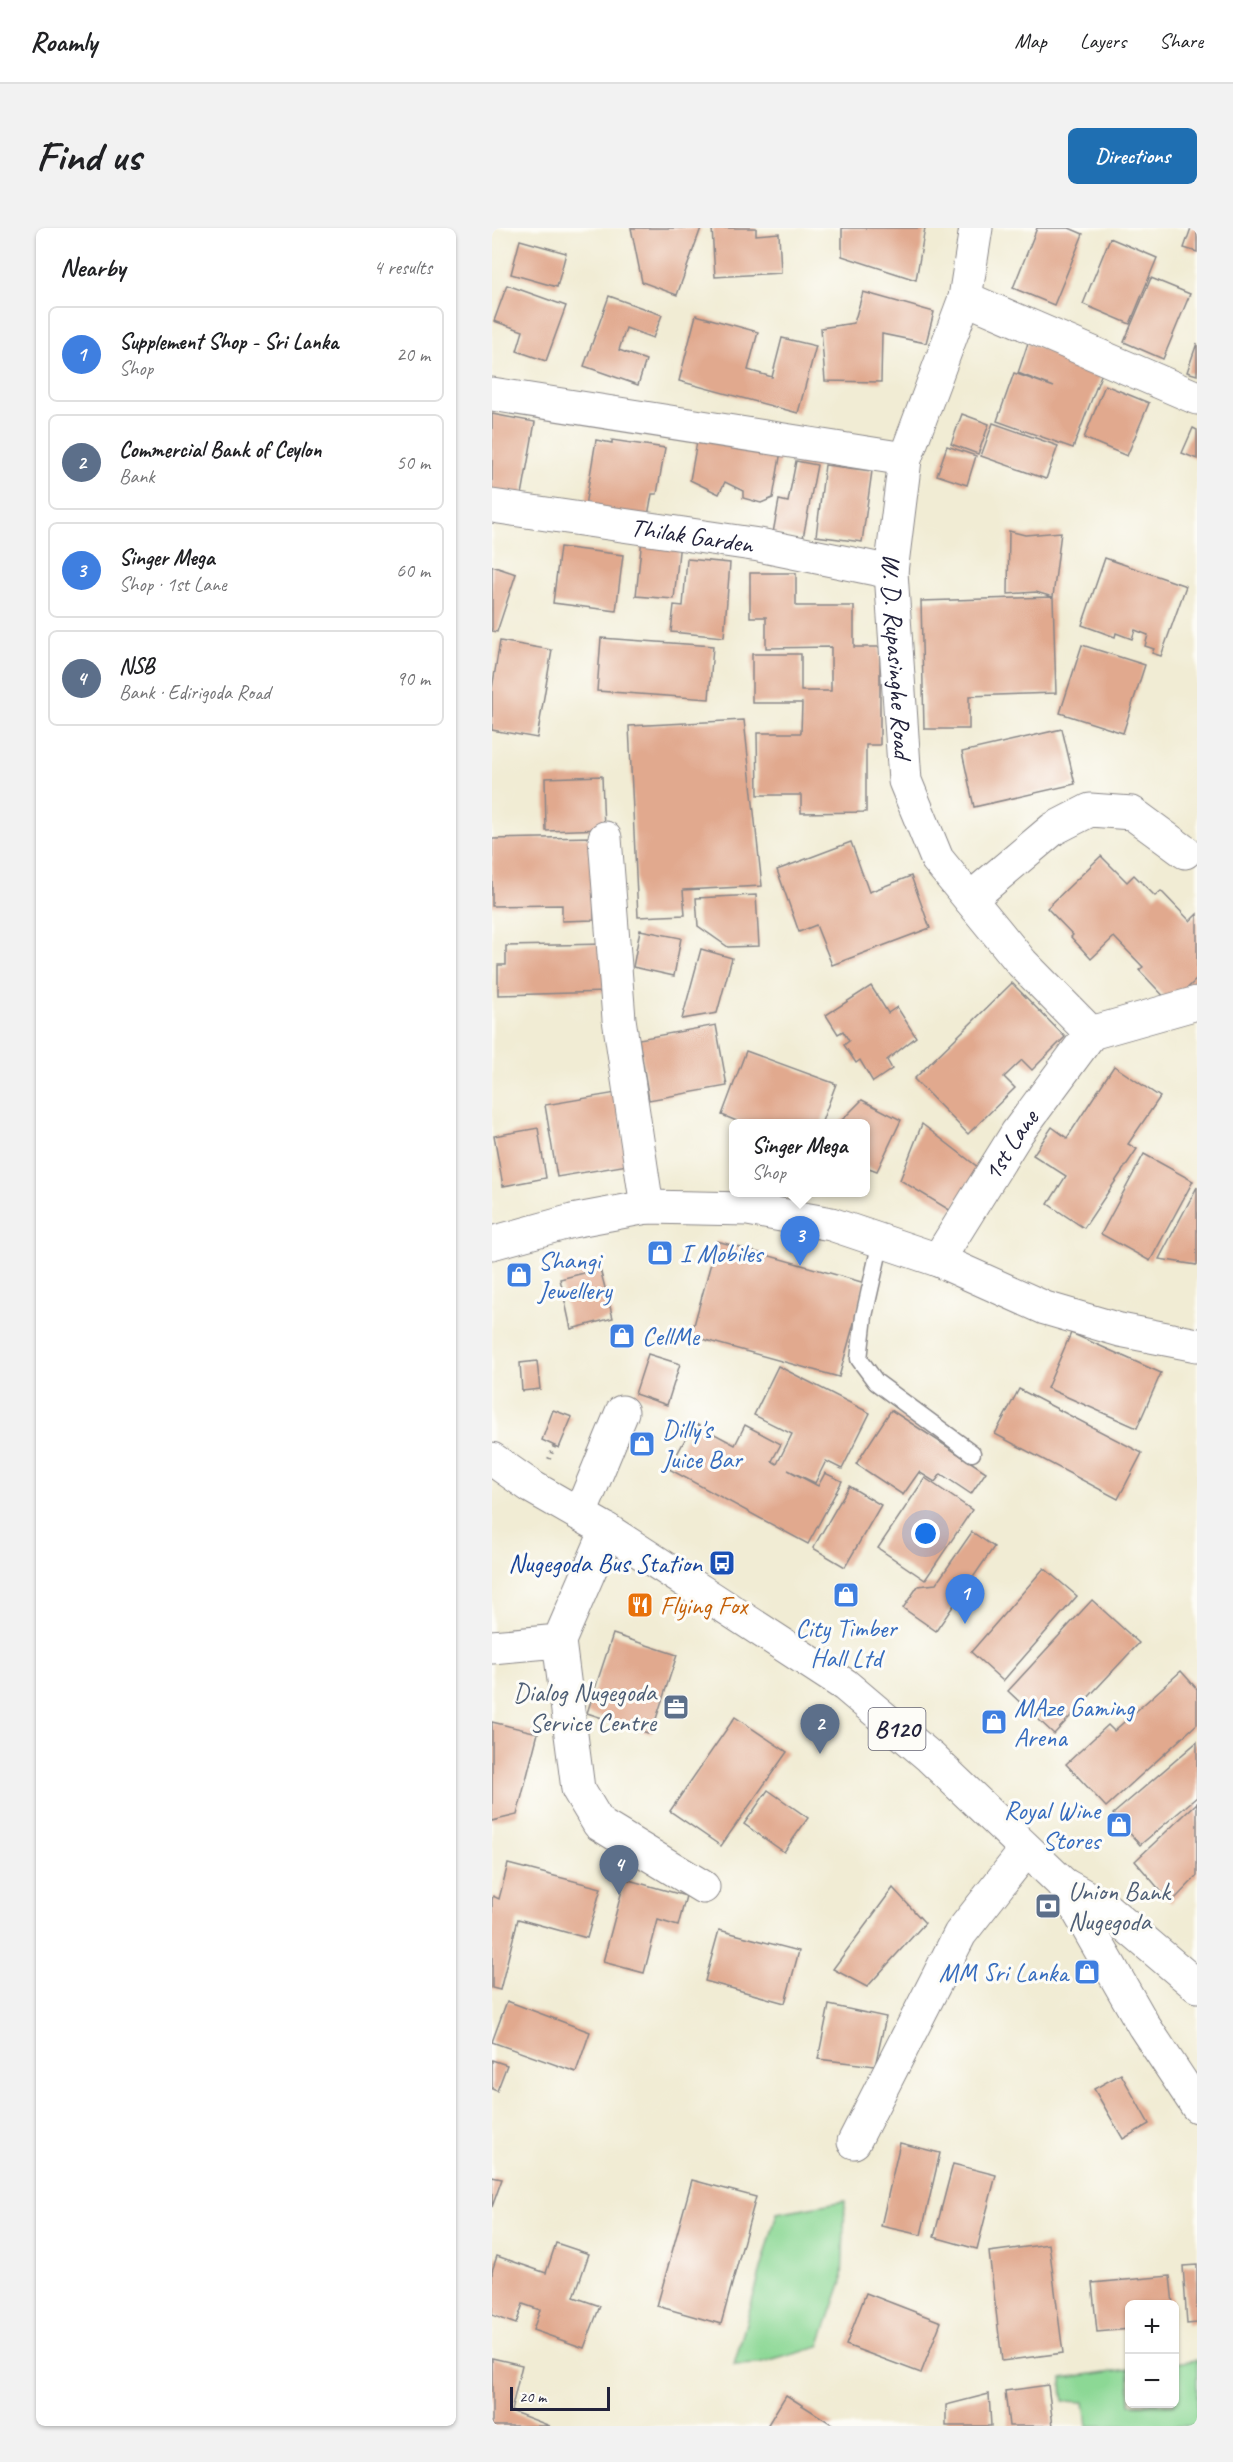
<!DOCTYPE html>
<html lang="en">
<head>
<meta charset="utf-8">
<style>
	:root { --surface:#fff; --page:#f2f2f2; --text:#202124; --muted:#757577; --line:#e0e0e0; --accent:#1f6fb2 }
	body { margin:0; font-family:Caveat,sans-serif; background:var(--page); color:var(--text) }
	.controls { position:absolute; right:18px; bottom:18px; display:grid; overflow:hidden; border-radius:9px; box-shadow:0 2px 4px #0004 }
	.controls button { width:54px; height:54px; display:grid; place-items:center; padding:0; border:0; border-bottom:2px solid var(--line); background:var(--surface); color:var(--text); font:30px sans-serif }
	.scale { position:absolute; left:18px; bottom:15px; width:100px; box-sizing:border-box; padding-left:6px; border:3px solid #22223b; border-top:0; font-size:16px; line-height:21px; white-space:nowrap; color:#22223b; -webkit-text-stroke:4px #fdfcf7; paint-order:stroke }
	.you { position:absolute; left:434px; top:1306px; width:21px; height:21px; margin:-15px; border:4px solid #fff; border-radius:50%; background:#1a73e8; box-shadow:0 0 0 9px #1a73e833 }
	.badge { display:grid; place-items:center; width:39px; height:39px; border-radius:50%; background:var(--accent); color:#fff; font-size:20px; font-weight:700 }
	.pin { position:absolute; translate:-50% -50px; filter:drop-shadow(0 2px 3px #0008) }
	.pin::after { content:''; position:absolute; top:32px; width:21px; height:18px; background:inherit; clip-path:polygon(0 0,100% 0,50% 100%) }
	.popup { position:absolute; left:237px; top:891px; width:141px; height:78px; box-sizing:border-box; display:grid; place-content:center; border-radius:9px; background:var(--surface); filter:drop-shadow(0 2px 4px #0005); font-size:20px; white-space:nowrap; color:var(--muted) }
	.popup b { font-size:22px; color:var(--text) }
	.popup::after { content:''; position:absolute; left:50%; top:100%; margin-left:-12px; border:12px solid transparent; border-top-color:var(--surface) }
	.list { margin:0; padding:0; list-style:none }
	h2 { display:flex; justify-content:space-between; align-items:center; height:78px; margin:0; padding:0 24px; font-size:26px }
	h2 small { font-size:20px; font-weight:400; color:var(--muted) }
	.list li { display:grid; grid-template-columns:39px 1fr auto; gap:18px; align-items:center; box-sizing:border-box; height:96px; margin:0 12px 12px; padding:0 12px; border:2px solid var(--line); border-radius:9px }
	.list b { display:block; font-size:22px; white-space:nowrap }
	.list p { margin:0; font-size:20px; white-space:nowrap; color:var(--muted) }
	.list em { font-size:20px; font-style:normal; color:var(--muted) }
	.map { position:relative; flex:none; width:705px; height:2198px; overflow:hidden; border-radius:9px }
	header { display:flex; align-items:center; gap:36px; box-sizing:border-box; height:84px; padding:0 30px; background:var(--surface); border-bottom:2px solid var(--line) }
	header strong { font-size:28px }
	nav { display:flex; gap:33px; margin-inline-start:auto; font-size:21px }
	.intro { display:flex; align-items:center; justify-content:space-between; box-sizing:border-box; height:144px; padding:0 36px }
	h1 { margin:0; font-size:42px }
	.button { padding:15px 27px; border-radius:9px; background:var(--accent); color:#fff; font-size:21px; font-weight:700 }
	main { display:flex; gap:36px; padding:0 36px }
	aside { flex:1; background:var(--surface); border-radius:9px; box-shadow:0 2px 4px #0004 }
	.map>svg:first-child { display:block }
</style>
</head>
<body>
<header>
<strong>Roamly</strong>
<nav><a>Map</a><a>Layers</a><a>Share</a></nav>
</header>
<div class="intro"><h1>Find us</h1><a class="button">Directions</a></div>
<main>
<aside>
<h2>Nearby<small>4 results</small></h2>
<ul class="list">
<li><span class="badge" style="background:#3f7fe0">1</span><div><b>Supplement Shop - Sri Lanka</b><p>Shop</p></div><em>20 m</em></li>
<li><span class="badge" style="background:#5c6f8a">2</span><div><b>Commercial Bank of Ceylon</b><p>Bank</p></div><em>50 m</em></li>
<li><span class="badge" style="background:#3f7fe0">3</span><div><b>Singer Mega</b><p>Shop · 1st Lane</p></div><em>60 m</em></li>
<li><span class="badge" style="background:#5c6f8a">4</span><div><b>NSB</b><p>Bank · Edirigoda Road</p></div><em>90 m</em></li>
</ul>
</aside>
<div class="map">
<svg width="705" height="2198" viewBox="0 0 705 2198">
	<rect width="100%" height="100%" fill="#fdfcf7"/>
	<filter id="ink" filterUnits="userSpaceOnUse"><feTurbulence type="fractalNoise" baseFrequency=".0167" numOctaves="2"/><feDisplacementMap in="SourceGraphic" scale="12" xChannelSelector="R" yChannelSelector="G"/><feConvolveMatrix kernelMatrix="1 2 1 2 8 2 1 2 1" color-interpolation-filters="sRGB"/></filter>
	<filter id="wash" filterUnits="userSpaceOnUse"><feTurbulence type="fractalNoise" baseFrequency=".008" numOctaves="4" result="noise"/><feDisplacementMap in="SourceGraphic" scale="24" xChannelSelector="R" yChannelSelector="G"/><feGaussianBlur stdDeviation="1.35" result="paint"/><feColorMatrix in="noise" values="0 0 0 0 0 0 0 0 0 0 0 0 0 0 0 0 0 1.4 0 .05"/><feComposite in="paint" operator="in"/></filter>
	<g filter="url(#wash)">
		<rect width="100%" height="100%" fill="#f1ecd4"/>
		<g fill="#8cd895" stroke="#577d68" stroke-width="1.5">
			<polygon points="353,1973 350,2053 327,2119 267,2136 242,2137 285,1985"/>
			<polygon points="705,2132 705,2198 595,2198 592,2174 571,2173 570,2150 637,2141 638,2176 682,2176 683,2135"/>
		</g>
		<g id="blocks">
			<g fill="#e1a98e">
				<polygon points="139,0 209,0 185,67 150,54"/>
				<polygon points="220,0 264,0 264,7 287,5 289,45 223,49"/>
				<polygon points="350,0 433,0 424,52 350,28"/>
				<polygon points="545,0 577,0 591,6 562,77 521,60"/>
				<polygon points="699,0 705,0 705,24 692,20"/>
				<polygon points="618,10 665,30 638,96 591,76"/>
				<polygon points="28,12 74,25 65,59 19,46"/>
				<polygon points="659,50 698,66 671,131 632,114"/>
				<polygon points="15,57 74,78 54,133 25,123 31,103 2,93"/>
				<polygon points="371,64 442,84 434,115 390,106 389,154 333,153 329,100 362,95"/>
				<polygon points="117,68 170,87 161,110 134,100 127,122 154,132 146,157 92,138"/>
				<polygon points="204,87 266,104 256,142 280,149 290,110 324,118 306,185 187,153"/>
				<polygon points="536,115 611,142 581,220 505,193 522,145 562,159 526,145"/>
				<polygon points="705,115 705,147 695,144"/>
				<polygon points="613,157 657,175 635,228 592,210"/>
				<polygon points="0,186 43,194 30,267 0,262"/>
				<polygon points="470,186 497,196 486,226 459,216"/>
				<polygon points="501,195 566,218 554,251 489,228"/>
				<polygon points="701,200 705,202 705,231 690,225"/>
				<polygon points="206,208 289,223 281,270 269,275 251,270 251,263 233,254 227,266 198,252"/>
				<polygon points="104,212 120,215 120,212 173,220 165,266 160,266 155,293 93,278"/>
				<polygon points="455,218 484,228 475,257 445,247"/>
				<polygon points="304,233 325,237 311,310 281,305 287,272 296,274"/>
				<polygon points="333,237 380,243 370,314 324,308"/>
				<polygon points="517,303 533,307 569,304 561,369 564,465 477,468 477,501 432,501 429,373 561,369 544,364 516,366"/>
				<polygon points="150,310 188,314 182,371 144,368"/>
				<polygon points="68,319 131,327 124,383 61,375"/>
				<polygon points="613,330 694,358 669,428 660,425 662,421 653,418 656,407 643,402 640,411 624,405 623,409 590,397"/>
				<polygon points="195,331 238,335 232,409 179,404 182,377 191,378"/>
				<polygon points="0,338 24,346 5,404 0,403"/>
				<polygon points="258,345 304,345 304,378 362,378 362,419 388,419 388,517 374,517 374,584 309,585 309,567 266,567 265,505 309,505 310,475 260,475 260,426 309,426 309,463 339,463 339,419 274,420 274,389 258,389"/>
				<polygon points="109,410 221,418 217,471 105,463"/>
				<polygon points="8,413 60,422 45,510 0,502 0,461"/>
				<polygon points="590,417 653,437 631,505 568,485"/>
				<polygon points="252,492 270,658 191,662 193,687 146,689 137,498"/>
				<polygon points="570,501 583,556 482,579 470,524"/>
				<polygon points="110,548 112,601 54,603 53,550"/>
				<polygon points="101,609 102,692 70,693 70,677 0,678 0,611"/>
				<polygon points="359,614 377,664 419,648 438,700 340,737 324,697 307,704 285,642"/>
				<polygon points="609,628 635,654 642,647 663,668 669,663 698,693 705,686 705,751 679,776 647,742 651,739 622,709 599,731 579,709 581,707 555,680"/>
				<polygon points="264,667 267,718 236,719 206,698 204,670"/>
				<polygon points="148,702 189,710 182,748 141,739"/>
				<polygon points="114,716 115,764 6,767 6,737 14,737 14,718"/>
				<polygon points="209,721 240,730 225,785 190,791"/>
				<polygon points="520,755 573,809 540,842 530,832 512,849 523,860 476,906 422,851"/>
				<polygon points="379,758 396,785 405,779 424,809 395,832 400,841 381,854 368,832 364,835 352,817 357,813 351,803 346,806 334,787"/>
				<polygon points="224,797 235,858 157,872 147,811"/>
				<polygon points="254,823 344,856 329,896 252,896 230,887"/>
				<polygon points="622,838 668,869 636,916 645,921 592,1000 556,976 574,948 541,927 560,899 575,910"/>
				<polygon points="124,865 136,937 65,949 53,877"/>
				<polygon points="370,872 409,892 385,943 374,939 374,896 346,896"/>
				<polygon points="430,896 487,940 459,983 408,952"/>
				<polygon points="46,900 54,950 11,958 2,908"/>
				<polygon points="652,926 701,953 658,1033 609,1006"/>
				<polygon points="705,959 705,1037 667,1031"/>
				<polygon points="225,1013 373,1055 347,1149 199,1108"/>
				<polygon points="108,1041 121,1090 79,1101 68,1051"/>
				<polygon points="579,1105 669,1145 645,1200 555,1160"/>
				<polygon points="156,1126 188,1136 175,1177 143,1166"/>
				<polygon points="45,1133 48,1161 30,1163 28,1135"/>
				<polygon points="286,1138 378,1185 350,1241 334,1233 323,1255 296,1242 326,1258 333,1245 350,1253 316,1316 177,1241 202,1195 243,1217 253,1197 289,1216 280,1233 285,1236 300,1206 262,1187"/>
				<polygon points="527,1161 650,1225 626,1271 503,1206"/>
				<polygon points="61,1182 80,1189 67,1220 50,1212"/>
				<polygon points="399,1182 494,1244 479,1266 449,1246 443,1254 427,1244 411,1267 364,1236"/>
				<polygon points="433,1250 480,1282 433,1352 386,1320"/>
				<polygon points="357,1258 389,1277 353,1339 321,1320"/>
				<polygon points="480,1304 502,1319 444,1403 411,1380 426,1358 444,1356"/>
				<polygon points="552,1340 585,1368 511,1453 479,1424"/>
				<polygon points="600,1372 647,1415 562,1506 516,1463"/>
				<polygon points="121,1406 185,1427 159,1506 95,1485"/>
				<polygon points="689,1443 705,1461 705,1496 614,1579 574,1536 616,1497 622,1503"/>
				<polygon points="243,1489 295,1524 229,1618 178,1583"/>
				<polygon points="0,1494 46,1505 25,1587 0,1593"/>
				<polygon points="705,1514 705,1569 648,1617 621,1586"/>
				<polygon points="276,1562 316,1590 292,1624 252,1596"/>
				<polygon points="705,1575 705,1648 679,1675 643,1633"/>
				<polygon points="16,1636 109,1660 95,1710 26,1691 8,1762 0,1760 0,1672 1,1668 7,1671"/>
				<polygon points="133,1651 194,1668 186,1698 166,1692 152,1745 111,1734"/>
				<polygon points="401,1660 433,1695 375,1759 341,1741"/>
				<polygon points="227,1702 307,1723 293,1775 213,1753"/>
				<polygon points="15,1773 98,1804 84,1844 0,1814"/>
				<polygon points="337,1777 394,1789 383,1838 326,1831"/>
				<polygon points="0,1832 15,1837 5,1863 0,1861"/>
				<polygon points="629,1846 657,1896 631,1911 602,1861"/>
				<polygon points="408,1915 448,1925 429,2007 389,1998"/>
				<polygon points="461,1936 504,1947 485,2021 442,2009"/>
				<polygon points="0,1949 10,1951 0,1979"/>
				<polygon points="200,1952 264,1969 229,2096 165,2078"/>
				<polygon points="64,2015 97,2026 82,2069 108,2078 92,2120 41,2102 48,2082 31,2076 24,2096 0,2087 0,2043 5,2028 54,2045"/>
				<polygon points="557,2016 571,2125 510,2133 497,2024"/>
				<polygon points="705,2037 705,2095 695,2096 691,2038"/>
				<polygon points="678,2048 681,2076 638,2076 638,2101 605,2104 600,2055"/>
				<polygon points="374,2065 449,2094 429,2145 354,2117"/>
				<polygon points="0,2130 30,2137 19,2183 58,2198 0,2198"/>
				<polygon points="556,2157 561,2198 517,2198 513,2163"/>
				<polygon points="497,2166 499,2198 454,2198 454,2177"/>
				<polygon points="294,2167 343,2198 275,2198"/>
			</g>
		</g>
	</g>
	<g filter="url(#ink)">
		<use href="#blocks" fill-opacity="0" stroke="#8a8788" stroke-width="1.5"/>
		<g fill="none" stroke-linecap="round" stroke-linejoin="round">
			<g stroke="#8a8788" stroke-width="19">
				<polyline id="service" points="389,1013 372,1088 367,1131 384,1154 480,1225"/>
			</g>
			<g stroke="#8a8788" stroke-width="35">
				<g id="minor">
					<path id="s1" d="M484 0 473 70 413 231 399 344 413 553 445 631 530 735 599 805"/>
					<polyline points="473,70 705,170"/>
					<polyline points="0,166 413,231"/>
					<path id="s2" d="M0 278 267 317 399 344"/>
					<polyline points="113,610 127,791 155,979"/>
					<polyline points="478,671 561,601 598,582 640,585 693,624"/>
					<polyline points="599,805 705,775"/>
					<path id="s3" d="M446 1032 525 905 599 805"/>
					<polyline points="88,1286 130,1184"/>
					<polyline points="67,1413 86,1561 107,1596 211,1659"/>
					<polyline points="0,1419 67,1413 115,1302"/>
					<polyline points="362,1914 468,1706 534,1622"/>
				</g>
			</g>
			<g stroke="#8a8788" stroke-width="35">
				<g id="primary">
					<polyline points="0,1015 80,993 155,979 256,981 339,996 446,1032 553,1080 628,1102 705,1117"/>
					<polyline points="0,1231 40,1259 115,1302 353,1457 438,1529 571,1656 652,1798 705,1878"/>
					<polyline points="571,1656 612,1679 705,1758"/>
				</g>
			</g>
			<polyline stroke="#8a8788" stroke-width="4" stroke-dasharray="1.5 4.5" stroke-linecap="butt" points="57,1231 63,1217"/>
			<use href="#service" stroke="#fff" stroke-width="16"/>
			<use href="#minor" stroke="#fff" stroke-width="33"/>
			<use href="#primary" stroke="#fff" stroke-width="33"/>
		</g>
	</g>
	<defs>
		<g id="shop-square" transform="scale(1.35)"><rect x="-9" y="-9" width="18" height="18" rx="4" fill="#3f7fe0" stroke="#fdfcf7"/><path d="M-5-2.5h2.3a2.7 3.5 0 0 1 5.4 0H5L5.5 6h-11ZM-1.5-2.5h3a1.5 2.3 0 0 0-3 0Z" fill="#fff"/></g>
		<g id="bus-square" transform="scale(1.35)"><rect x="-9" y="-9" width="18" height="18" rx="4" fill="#1a4fb4" stroke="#fdfcf7"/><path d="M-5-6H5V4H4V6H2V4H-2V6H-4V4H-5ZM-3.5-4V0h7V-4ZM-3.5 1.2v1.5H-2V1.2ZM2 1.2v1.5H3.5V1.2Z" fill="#fff"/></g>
		<g id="restaurant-square" transform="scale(1.35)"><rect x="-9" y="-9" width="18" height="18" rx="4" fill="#e8710a" stroke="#fdfcf7"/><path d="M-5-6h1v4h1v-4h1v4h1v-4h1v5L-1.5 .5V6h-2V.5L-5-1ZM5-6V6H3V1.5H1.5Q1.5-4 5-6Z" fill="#fff"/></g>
		<g id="office-square" transform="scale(1.35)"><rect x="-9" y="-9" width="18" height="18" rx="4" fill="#5c6f8a" stroke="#fdfcf7"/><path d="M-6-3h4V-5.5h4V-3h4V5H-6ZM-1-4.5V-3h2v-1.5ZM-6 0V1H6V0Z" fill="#fff"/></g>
		<g id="bank-square" transform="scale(1.35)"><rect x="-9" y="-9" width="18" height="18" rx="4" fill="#5c6f8a" stroke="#fdfcf7"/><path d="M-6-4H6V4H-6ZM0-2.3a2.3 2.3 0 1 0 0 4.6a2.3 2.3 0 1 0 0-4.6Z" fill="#fff"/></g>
	</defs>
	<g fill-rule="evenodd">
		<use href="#shop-square" x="168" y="1025"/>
		<use href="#shop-square" x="27" y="1047"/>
		<use href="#shop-square" x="130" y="1108"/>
		<use href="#shop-square" x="150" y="1216"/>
		<use href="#bus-square" x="230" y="1335"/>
		<use href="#shop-square" x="354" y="1367"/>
		<use href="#restaurant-square" x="148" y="1377"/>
		<use href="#office-square" x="184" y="1479"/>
		<use href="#shop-square" x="502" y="1494"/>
		<use href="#shop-square" x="627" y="1597"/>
		<use href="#bank-square" x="556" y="1678"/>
		<use href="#shop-square" x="595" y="1744"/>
	</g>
	<g text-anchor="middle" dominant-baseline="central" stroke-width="6" stroke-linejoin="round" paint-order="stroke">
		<rect fill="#fdfcf7" stroke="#646373" stroke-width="1.5" x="376.5" y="1480" width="57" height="42" rx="4.5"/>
		<g font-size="24" font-weight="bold" fill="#22223b">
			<text x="405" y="1501">B120</text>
		</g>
		<g font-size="26" fill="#22223b" stroke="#fdfcf7">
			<text stroke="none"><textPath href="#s2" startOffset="202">Thilak Garden</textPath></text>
			<text stroke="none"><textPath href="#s1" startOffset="441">W. D. Rupasinghe Road</textPath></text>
			<text stroke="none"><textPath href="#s3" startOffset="136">1st Lane</textPath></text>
		</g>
		<g font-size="26" fill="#366cbe" stroke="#fdfcf7" text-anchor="start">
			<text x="188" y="1025">I Mobiles</text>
			<text x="46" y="1032">Shangi<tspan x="46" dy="30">Jewellery</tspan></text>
			<text x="150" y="1108">CellMe</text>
			<text x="170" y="1201">Dilly's<tspan x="170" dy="30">Juice Bar</tspan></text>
			<text x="354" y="1400" text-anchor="middle">City Timber<tspan x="354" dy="30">Hall Ltd</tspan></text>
			<text x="522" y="1479">MAze Gaming<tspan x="522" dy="30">Arena</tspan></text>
			<text x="608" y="1582" text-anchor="end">Royal Wine<tspan x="608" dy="30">Stores</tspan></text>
			<text x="576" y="1744" text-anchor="end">MM Sri Lanka</text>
		</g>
		<g font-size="26" fill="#164399" stroke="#fdfcf7" text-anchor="end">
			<text x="210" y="1335">Nugegoda Bus Station</text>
		</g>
		<g font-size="26" fill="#c56008" stroke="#fdfcf7" text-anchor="start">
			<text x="168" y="1377">Flying Fox</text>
		</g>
		<g font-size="26" fill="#4e5e75" stroke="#fdfcf7" text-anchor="end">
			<text x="164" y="1464">Dialog Nugegoda<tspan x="164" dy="30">Service Centre</tspan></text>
			<text x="576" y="1663" text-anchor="start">Union Bank<tspan x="576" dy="30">Nugegoda</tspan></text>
		</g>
	</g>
</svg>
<div class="controls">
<button>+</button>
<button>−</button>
</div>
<div class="scale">20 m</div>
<div class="you"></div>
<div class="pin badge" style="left:473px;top:1396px;background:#3f7fe0">1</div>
<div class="pin badge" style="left:328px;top:1526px;background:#5c6f8a">2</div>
<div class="pin badge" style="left:308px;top:1038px;background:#3f7fe0">3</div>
<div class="popup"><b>Singer Mega</b>Shop</div>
<div class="pin badge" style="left:127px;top:1667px;background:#5c6f8a">4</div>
</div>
</main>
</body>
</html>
